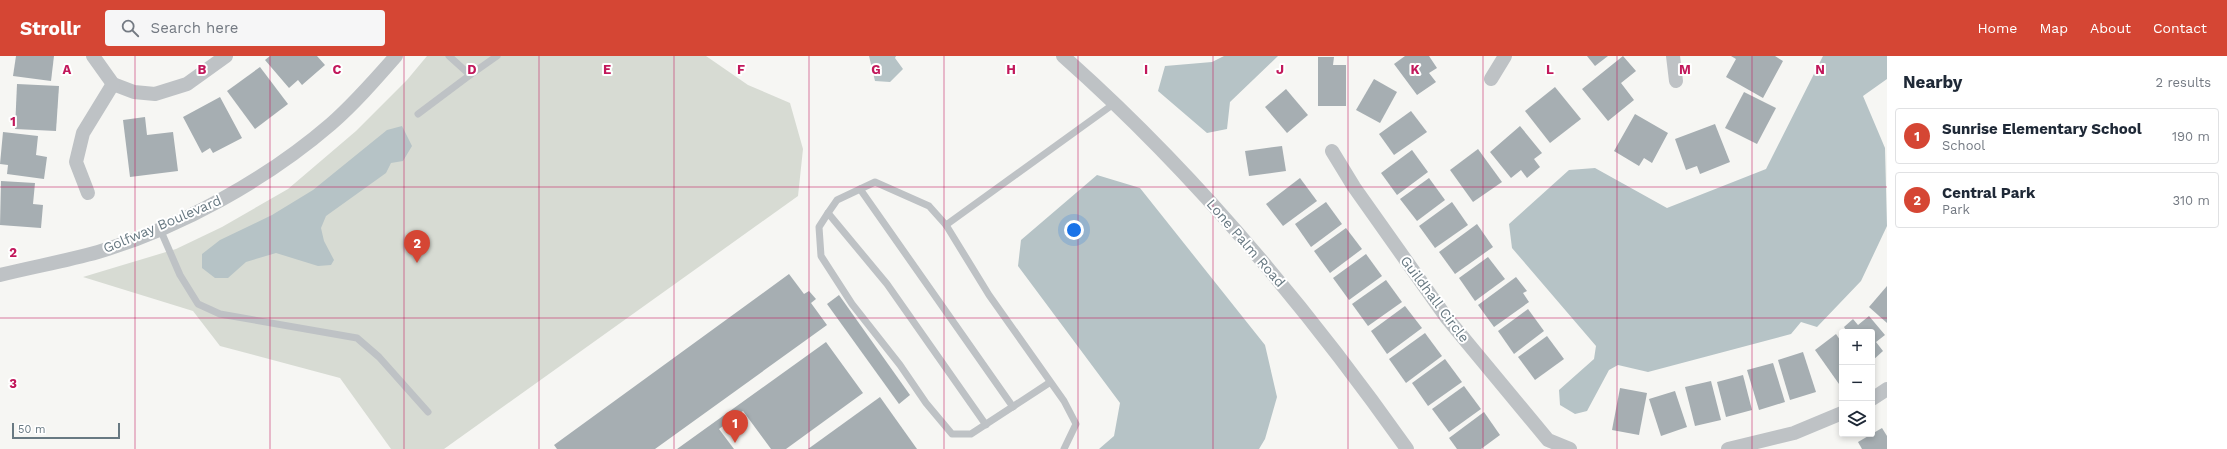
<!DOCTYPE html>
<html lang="en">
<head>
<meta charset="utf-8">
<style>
	:root { --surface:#fff; --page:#f6f6f7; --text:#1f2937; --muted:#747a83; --line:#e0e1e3; --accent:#d54634 }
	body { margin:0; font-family:"Work Sans",sans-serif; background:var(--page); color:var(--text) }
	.controls { position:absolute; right:12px; bottom:12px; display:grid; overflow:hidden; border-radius:4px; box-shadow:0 2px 6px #0003 }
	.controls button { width:36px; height:36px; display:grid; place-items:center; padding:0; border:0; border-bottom:1px solid var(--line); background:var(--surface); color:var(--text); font:20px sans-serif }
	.scale { position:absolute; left:12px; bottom:10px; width:108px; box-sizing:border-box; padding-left:4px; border:2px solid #687982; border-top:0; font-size:11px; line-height:14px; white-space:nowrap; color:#687982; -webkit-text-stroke:3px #fff; paint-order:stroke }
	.you { position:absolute; left:1074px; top:174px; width:14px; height:14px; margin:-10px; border:3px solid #fff; border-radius:50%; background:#1a73e8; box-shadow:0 0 0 6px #1a73e833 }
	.badge { display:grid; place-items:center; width:26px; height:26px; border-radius:50%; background:var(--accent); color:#fff; font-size:13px; font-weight:700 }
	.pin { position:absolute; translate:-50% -33px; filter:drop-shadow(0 1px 2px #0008) }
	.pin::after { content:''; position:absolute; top:21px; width:14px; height:12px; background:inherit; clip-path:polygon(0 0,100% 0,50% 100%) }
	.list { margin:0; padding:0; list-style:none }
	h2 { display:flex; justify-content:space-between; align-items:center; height:52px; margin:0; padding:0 16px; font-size:17px }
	h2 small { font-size:13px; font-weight:400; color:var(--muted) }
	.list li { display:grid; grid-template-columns:26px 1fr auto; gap:12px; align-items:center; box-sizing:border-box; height:56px; margin:0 8px 8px; padding:0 8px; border:1px solid var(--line); border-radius:4px }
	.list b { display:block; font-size:15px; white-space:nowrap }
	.list p { margin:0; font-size:13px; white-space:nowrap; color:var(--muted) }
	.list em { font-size:13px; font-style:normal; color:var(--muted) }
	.icon { flex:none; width:22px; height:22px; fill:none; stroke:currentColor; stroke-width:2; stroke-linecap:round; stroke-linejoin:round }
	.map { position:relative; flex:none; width:1887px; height:393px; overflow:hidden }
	header { display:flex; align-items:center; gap:24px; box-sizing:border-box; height:56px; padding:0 20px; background:var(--accent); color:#fff }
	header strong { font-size:19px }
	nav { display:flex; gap:22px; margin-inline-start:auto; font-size:14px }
	.search { width:280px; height:36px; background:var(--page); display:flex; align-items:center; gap:10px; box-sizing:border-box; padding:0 14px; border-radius:4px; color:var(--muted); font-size:15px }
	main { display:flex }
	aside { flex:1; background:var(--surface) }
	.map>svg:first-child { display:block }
</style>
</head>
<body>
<header>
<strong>Strollr</strong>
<div class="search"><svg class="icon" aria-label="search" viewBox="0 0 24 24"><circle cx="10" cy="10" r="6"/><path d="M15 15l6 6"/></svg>Search here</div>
<nav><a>Home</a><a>Map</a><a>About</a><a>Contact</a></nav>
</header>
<main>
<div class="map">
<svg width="1887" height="393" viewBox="0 0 1887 393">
	<rect width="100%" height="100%" fill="#f6f6f3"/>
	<polygon fill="#d7dbd3" points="427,0 706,0 748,29 790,47 803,93 798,140 444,393 391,393 340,322 220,290 193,255 83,221 176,193 222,171 288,133 356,75 407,24"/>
	<g fill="#b6c3c6">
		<polygon points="869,0 896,0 895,2 903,13 890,26 875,25"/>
		<polygon points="1224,0 1278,0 1230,46 1227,73 1207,77 1158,35 1165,10 1212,6"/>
		<polygon points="1823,0 1887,0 1887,23 1863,40 1885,92 1887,170 1861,225 1817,271 1801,266 1791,278 1648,316 1618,309 1609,314 1587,355 1575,358 1560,349 1559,334 1594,303 1596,290 1512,192 1509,168 1569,114 1595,112 1667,152 1766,113"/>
		<polygon points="402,70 412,90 403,105 391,107 386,117 326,160 321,172 324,185 334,204 331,209 318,210 276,197 246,206 228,222 215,222 202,212 202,198 220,184 272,159 313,134 387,74"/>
		<polygon points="1097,119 1140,132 1265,289 1277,341 1265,383 1259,393 1099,393 1114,380 1120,347 1018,210 1021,184"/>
	</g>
	<g fill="#a6aeb2">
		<polygon points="16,0 54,0 51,25 13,20"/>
		<polygon points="270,0 317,0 325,9 302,29 298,24 289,32 265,4"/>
		<polygon points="1405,0 1429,0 1437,12 1429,17 1436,26 1417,39 1394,8"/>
		<polygon points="1587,0 1608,0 1595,10"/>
		<polygon points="1623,0 1636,15 1621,27 1634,44 1608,65 1582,33"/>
		<polygon points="1731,0 1775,0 1783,5 1763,42 1726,21 1736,3"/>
		<polygon points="1318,1 1334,1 1333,9 1346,9 1346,50 1318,50"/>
		<polygon points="260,11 288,48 255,73 227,35"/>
		<polygon points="1374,23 1397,36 1380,67 1356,54"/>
		<polygon points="17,28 59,30 56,75 15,73"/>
		<polygon points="1555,31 1581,63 1550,87 1525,55"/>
		<polygon points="1286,33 1308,59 1287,77 1265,51"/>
		<polygon points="1744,36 1776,52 1757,88 1725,72"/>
		<polygon points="220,41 242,82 213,97 210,92 202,97 183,61"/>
		<polygon points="1411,55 1427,76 1394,99 1379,78"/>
		<polygon points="1635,58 1668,77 1652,107 1644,102 1639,110 1614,95"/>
		<polygon points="145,61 147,79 173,76 178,115 130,121 123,64"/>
		<polygon points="1715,68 1730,106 1700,118 1697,110 1686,114 1675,83"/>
		<polygon points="1520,70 1542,97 1534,103 1540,111 1527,122 1521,114 1511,122 1490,96"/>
		<polygon points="3,76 38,80 36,99 47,101 44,123 7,118 8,109 0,108"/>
		<polygon points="1282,90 1286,115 1249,120 1245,95"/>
		<polygon points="1478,93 1502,126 1473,146 1450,114"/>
		<polygon points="1412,94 1428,116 1397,139 1381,117"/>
		<polygon points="1300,122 1317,145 1283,170 1266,148"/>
		<polygon points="1429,122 1445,144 1417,165 1400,143"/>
		<polygon points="1,125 35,127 33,148 43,149 41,172 0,169"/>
		<polygon points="1326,146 1342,168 1311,191 1295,168"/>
		<polygon points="1452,146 1468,169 1435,192 1419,170"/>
		<polygon points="1477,168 1493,191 1455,218 1439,196"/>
		<polygon points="1346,172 1362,193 1330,217 1314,195"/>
		<polygon points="1366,198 1382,220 1349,244 1333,222"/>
		<polygon points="1488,201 1505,223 1475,245 1459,222"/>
		<polygon points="789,218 804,238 809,235 816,243 811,247 827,269 655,393 557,393 554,389"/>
		<polygon points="1516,221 1527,235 1523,237 1529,246 1494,271 1478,249"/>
		<polygon points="1386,224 1402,246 1368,270 1352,248"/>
		<polygon points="1887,230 1887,267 1869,251"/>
		<polygon points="839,239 910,339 899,348 827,248"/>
		<polygon points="1405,250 1422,272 1387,298 1371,275"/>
		<polygon points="1528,253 1544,275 1514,298 1498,275"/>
		<polygon points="1869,260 1885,279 1876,286 1883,295 1872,305 1872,276 1847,276 1844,271 1853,263 1858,269"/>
		<polygon points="1425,277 1442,300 1406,327 1389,303"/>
		<polygon points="1836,278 1842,287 1842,326 1839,328 1815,294"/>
		<polygon points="1547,280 1564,303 1535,324 1518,301"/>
		<polygon points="826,286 863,337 786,393 771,393 743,355 719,373 734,393 677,393"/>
		<polygon points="1803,296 1816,336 1790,344 1778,304"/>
		<polygon points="1445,303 1462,326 1428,350 1412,327"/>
		<polygon points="1773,307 1785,346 1759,354 1747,314"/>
		<polygon points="1743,319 1752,354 1726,361 1717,326"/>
		<polygon points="1711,325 1721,364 1695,370 1685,331"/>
		<polygon points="1464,330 1481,353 1449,376 1432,353"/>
		<polygon points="1620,332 1647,337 1639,379 1612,374"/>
		<polygon points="1675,335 1687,371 1661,380 1649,343"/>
		<polygon points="880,341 917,393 808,393"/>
		<polygon points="1484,356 1500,379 1481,393 1457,393 1449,382"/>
		<polygon points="1882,372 1887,380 1887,393 1862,393 1858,386"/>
	</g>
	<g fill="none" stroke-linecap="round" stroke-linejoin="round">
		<g stroke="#bec2c5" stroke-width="7">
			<polyline points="470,19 497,0"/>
			<polyline points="418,58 470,19 449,0"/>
			<polyline points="860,133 1013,351"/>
			<polyline points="828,157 837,144 875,126 929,150 946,169 989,239 1064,345 1076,368 1064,393"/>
			<polyline points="946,169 1115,47"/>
			<polyline points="160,173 180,219 198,248 220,258 357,282 379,301 428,356"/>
			<polyline points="986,369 887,228 828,157 819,171 821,200 852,248 900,309 926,347 952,378 971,378 1049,327"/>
		</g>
		<g stroke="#bec2c5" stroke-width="14">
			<polyline points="93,0 113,28 134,36 155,38 187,28 226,0"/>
			<path d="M1063 0C1194 116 1306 250 1407 393"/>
			<polyline points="1673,0 1676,25"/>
			<polyline points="1491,23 1505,0"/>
			<polyline points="1332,95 1354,131 1446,261 1548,384 1570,393"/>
			<polyline points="88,137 76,106 83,77 113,28"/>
			<path d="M0 219C32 211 66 205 98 196 179 172 266 124 331 68 354 48 375 24 396 0"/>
			<polyline points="1872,343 1887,333"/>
			<polyline points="1728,393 1794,377 1842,357"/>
		</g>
	</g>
	<path fill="none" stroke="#c2185b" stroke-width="1" stroke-opacity="0.55" d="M135 0V393M270 0V393M404 0V393M539 0V393M674 0V393M809 0V393M944 0V393M1078 0V393M1213 0V393M1348 0V393M1483 0V393M1617 0V393M1752 0V393M0 131H1887M0 262H1887"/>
	<g text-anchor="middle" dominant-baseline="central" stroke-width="4" stroke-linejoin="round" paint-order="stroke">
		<g font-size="14" fill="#687982" stroke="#fff">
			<text transform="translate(162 168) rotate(-23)">Golfway Boulevard</text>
			<text transform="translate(1246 187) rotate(49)">Lone Palm Road</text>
			<text transform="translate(1435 243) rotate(53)">Guildhall Circle</text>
		</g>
	</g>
	<g font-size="13" text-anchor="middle" font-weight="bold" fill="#c2185b" stroke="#fff" stroke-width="4" stroke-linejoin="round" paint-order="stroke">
		<text x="67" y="18">A</text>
		<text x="202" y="18">B</text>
		<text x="337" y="18">C</text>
		<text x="472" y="18">D</text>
		<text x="607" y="18">E</text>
		<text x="741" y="18">F</text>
		<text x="876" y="18">G</text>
		<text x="1011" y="18">H</text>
		<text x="1146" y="18">I</text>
		<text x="1280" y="18">J</text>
		<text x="1415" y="18">K</text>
		<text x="1550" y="18">L</text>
		<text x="1685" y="18">M</text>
		<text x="1820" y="18">N</text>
		<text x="13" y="70">1</text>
		<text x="13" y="201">2</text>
		<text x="13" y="332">3</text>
	</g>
</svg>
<div class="controls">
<button>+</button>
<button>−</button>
<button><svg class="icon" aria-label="layers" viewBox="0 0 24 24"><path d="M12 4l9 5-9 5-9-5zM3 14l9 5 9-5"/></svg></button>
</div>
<div class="scale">50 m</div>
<div class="you"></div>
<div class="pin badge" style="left:735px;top:387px">1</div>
<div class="pin badge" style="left:417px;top:207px">2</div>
</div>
<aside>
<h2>Nearby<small>2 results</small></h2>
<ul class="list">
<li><span class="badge">1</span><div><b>Sunrise Elementary School</b><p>School</p></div><em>190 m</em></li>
<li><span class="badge">2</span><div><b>Central Park</b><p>Park</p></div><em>310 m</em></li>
</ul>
</aside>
</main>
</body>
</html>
